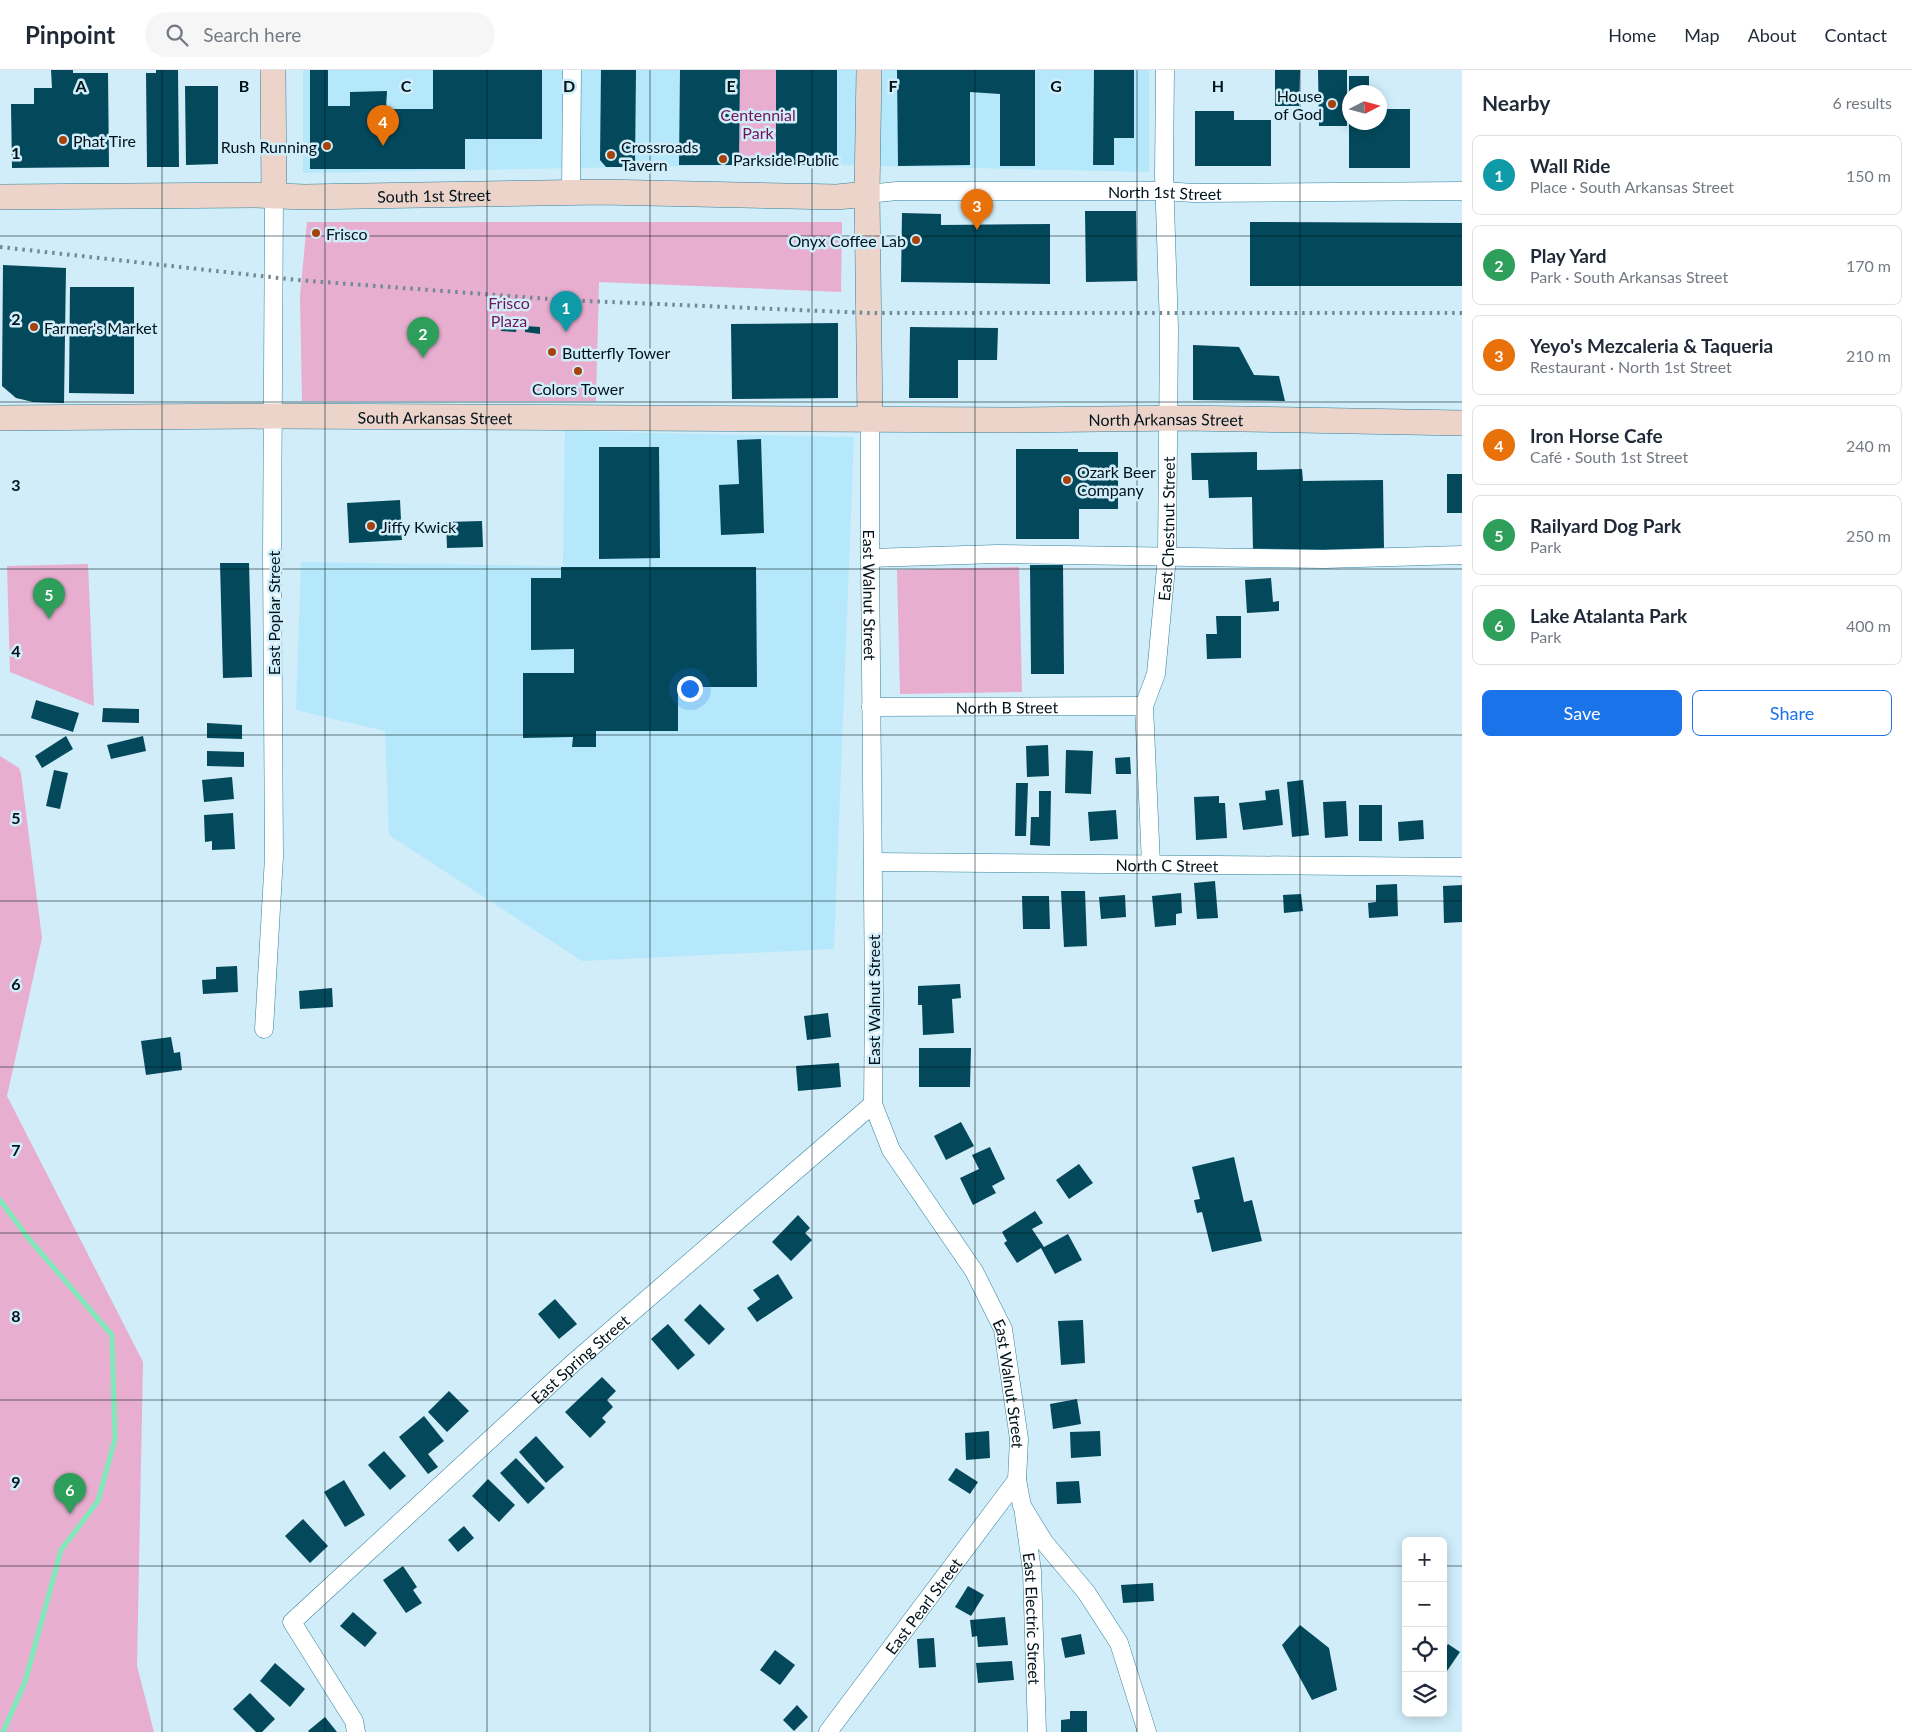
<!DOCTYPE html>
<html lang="en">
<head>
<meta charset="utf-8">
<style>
	:root { --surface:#fff; --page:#f6f6f7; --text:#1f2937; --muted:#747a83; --line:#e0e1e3; --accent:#1a73e8 }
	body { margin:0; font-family:Lato,sans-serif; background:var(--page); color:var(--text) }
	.controls { position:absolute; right:15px; bottom:15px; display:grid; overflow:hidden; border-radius:8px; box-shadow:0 2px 12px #0003 }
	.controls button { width:45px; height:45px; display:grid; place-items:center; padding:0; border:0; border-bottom:1px solid var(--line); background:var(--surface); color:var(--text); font:25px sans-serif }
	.compass { position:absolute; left:1342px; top:15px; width:45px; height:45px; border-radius:50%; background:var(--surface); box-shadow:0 2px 12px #0003; rotate:84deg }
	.you { position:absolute; left:689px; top:618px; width:18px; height:18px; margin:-12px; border:4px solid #fff; border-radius:50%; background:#1a73e8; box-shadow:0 0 0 8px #1a73e833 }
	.badge { display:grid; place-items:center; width:32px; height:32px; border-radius:50%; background:var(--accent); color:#fff; font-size:16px; font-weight:700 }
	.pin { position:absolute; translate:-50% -41px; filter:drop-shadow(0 1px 2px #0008) }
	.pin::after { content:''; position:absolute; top:26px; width:18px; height:15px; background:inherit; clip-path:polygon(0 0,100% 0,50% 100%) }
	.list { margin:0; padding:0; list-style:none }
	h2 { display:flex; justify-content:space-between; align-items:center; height:65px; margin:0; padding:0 20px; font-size:21px }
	h2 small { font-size:16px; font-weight:400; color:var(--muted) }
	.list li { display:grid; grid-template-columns:32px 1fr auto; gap:15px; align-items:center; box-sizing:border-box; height:80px; margin:0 10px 10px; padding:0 10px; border:1px solid var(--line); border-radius:8px }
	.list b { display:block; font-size:19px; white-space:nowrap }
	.list p { margin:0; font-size:16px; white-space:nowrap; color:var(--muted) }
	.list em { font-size:16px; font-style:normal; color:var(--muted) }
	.actions { display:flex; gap:10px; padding:15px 20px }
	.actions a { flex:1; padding:11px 0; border:1px solid var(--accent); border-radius:8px; text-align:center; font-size:18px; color:var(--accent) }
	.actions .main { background:var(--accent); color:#fff }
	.icon { flex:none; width:28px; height:28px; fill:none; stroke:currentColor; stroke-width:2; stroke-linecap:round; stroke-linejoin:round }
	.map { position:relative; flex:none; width:1462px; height:1662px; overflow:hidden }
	header { display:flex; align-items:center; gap:30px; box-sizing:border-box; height:70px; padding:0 25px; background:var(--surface); border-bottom:1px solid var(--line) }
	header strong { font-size:24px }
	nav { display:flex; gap:28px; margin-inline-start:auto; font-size:18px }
	.search { width:350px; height:45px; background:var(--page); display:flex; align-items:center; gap:12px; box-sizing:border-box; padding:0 18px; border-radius:28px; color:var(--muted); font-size:19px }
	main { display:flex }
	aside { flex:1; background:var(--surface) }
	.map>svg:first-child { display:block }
</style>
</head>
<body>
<header>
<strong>Pinpoint</strong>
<div class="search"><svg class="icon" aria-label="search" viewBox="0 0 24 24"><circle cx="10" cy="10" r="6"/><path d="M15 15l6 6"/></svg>Search here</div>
<nav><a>Home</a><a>Map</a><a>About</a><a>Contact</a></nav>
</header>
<main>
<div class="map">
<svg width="1462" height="1662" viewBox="0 0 1462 1662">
	<rect width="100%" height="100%" fill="#d0edf9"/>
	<g fill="#b6e8fb">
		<polygon points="303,0 740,0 739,95 303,103"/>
		<polygon points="776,0 1149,0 1149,102 837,95"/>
		<polygon points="565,361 854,367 834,879 582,891 389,765 385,661 296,640 301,492 563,496"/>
	</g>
	<g fill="#e8aed0">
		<polygon points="740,0 776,0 776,95 739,95"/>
		<polygon points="307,152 842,152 841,222 599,212 596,331 302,331 300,226"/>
		<polygon points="88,494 94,636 10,602 7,496"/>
		<polygon points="1019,497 1022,622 900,624 897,500"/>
		<polygon points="0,686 19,698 21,704 42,868 7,1026 143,1292 137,1596 154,1662 0,1662"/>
	</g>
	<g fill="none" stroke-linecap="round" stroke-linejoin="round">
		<polyline stroke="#7fe7b8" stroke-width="5" points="0,1130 29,1169 112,1265 115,1369 98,1431 61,1480 25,1612 3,1662"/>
	</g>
	<g fill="#04485b">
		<polygon points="51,0 73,0 73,3 108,3 109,97 12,98 11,34 34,34 34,18 52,18"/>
		<polygon points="156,0 178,0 179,97 147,97 146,3 156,3"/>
		<polygon points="310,0 328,0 328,36 350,36 350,22 387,21 386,39 433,39 433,0 542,0 542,69 465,69 465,99 310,99"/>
		<polygon points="601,0 636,0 635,97 606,97 600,90"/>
		<polygon points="680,0 740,0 739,95 679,95"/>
		<rect x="776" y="0" width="61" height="95"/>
		<polygon points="897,0 1035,0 1035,96 1000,96 1000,24 970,22 970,95 898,96"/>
		<polygon points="1094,0 1134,0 1134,68 1114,68 1114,95 1093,95"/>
		<polygon points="1275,0 1300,0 1299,36 1275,36"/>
		<polygon points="1318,0 1347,0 1347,56 1319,56"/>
		<rect x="1349" y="6" width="20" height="16"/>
		<polygon points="185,16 218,16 218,94 186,95"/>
		<polygon points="1380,39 1410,39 1410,98 1349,98 1349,52 1380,52"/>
		<polygon points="1195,41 1234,41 1234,50 1271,50 1271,96 1195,96"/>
		<polygon points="1085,141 1136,141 1137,211 1086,212"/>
		<polygon points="902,143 941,144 941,155 1050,154 1050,214 901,212"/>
		<polygon points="1250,152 1462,153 1462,216 1250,216"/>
		<polygon points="3,195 66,198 64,333 33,332 16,328 2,316"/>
		<polygon points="70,217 134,217 134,324 69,323"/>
		<polygon points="838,253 838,328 732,329 731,254"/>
		<polygon points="501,255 517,256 516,262 501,261"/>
		<polygon points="525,256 540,257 540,264 525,262"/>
		<polygon points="910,257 998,258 997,290 958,290 958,328 909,328"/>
		<polygon points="1193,275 1239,277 1254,305 1279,306 1285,331 1193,330"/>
		<polygon points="761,369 764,463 721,465 719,415 739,414 737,370"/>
		<polygon points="599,377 659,377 660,488 599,489"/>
		<polygon points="1016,379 1078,379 1078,382 1118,382 1118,439 1079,439 1079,469 1016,469"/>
		<polygon points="1257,382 1257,400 1302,399 1303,411 1383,410 1384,479 1253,481 1252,427 1209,428 1208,410 1192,410 1191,383"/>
		<rect x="1447" y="404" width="15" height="39"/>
		<polygon points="400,430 402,470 349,473 347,433"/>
		<polygon points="482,451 483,477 447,478 446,452"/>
		<polygon points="220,493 249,493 252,607 223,608"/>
		<polygon points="1030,495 1063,495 1064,604 1031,604"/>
		<polygon points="561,497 756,497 757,617 678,617 678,661 596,661 596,677 572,677 573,667 523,668 523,603 574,603 574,579 531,580 531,508 561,508"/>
		<polygon points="1271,508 1273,532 1279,531 1279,541 1247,543 1245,510"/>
		<polygon points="1216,546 1241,546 1241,588 1207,589 1206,564 1217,564"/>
		<polygon points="36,630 79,643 73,662 31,648"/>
		<polygon points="103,638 139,639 139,653 102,652"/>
		<polygon points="207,653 242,655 242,669 207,668"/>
		<polygon points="66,666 73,679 42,698 35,686"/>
		<polygon points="143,666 146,681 111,689 107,675"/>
		<polygon points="1048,675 1049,706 1027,707 1026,676"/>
		<polygon points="1066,680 1093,681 1091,724 1065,723"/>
		<polygon points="207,681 244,682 244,697 207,696"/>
		<polygon points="1130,687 1131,704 1116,704 1115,688"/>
		<polygon points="54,700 68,703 60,739 46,736"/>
		<polygon points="232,707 234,729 204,732 202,710"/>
		<polygon points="1303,710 1309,765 1292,767 1287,712"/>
		<polygon points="1016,713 1028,713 1026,766 1015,766"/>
		<polygon points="1279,719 1283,755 1243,760 1239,733 1266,730 1265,721"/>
		<polygon points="1039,721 1051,721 1050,776 1030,775 1031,747 1039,747"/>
		<polygon points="1219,726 1219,733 1225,733 1227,768 1196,770 1194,727"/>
		<polygon points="1346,731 1348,766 1325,768 1323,732"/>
		<rect x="1359" y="735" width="23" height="36"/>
		<polygon points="1116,740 1118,769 1090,771 1088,742"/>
		<polygon points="233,743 235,779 212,780 212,771 205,772 204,745"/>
		<polygon points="1423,750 1424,769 1399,771 1398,752"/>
		<polygon points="1215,811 1218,848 1197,849 1194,813"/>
		<polygon points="1397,814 1398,846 1369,848 1368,833 1376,832 1376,815"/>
		<polygon points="1462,815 1462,852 1444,853 1443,816"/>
		<polygon points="1061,821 1085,821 1087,876 1064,877"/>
		<polygon points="1181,823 1182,843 1176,844 1176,855 1155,857 1152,826"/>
		<polygon points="1301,824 1303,841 1284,843 1283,825"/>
		<polygon points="1125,825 1126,847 1101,849 1099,827"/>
		<polygon points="1022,826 1049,826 1050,859 1023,859"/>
		<polygon points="237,896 238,922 203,924 202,910 216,909 216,897"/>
		<polygon points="960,914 961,928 952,929 954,963 923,965 922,935 918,935 918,916"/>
		<polygon points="332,918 333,937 300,939 299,921"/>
		<polygon points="828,943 831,967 807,970 804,946"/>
		<polygon points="171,967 174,983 180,982 182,1000 146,1005 141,971"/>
		<polygon points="919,978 971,978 970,1017 919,1017"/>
		<polygon points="839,993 841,1017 798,1021 796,996"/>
		<polygon points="961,1052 974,1076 946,1090 934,1066"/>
		<polygon points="990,1077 1005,1109 992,1116 996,1123 973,1135 960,1108 979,1099 972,1085"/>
		<polygon points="1234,1087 1244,1132 1252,1130 1262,1171 1212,1182 1202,1142 1197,1143 1194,1130 1200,1129 1192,1097"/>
		<polygon points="1079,1094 1093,1113 1069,1129 1056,1110"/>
		<polygon points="1035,1141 1043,1153 1032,1159 1044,1177 1068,1164 1082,1190 1055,1204 1041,1178 1017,1193 1004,1173 1007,1171 1002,1162"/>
		<polygon points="798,1145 810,1158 805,1163 812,1170 791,1191 772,1172"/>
		<polygon points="778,1204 793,1228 757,1252 747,1238 760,1229 753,1220"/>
		<polygon points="555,1229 577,1254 559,1269 538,1244"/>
		<polygon points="700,1234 725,1259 709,1275 684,1250"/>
		<polygon points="1083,1250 1085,1293 1061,1295 1058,1251"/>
		<polygon points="668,1254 695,1285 678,1300 651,1269"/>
		<polygon points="602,1307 616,1321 607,1330 613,1337 602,1348 606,1352 590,1368 565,1342"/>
		<polygon points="449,1321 469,1341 447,1362 428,1342"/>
		<polygon points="1077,1329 1081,1354 1053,1359 1050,1334"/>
		<polygon points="424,1346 444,1371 428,1384 438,1397 428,1404 399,1367"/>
		<polygon points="989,1361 990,1388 966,1390 965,1363"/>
		<polygon points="1100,1361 1101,1386 1071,1388 1070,1362"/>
		<polygon points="536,1366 564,1397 546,1413 519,1382"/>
		<polygon points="384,1381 406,1406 390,1420 368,1395"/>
		<polygon points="516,1388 545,1418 528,1434 500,1403"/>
		<polygon points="956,1398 978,1412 970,1424 948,1410"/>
		<polygon points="488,1409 515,1435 499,1452 472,1426"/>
		<polygon points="344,1410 365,1445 345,1457 324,1422"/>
		<polygon points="1079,1411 1081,1433 1057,1434 1056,1412"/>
		<polygon points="303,1449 328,1476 310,1493 285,1466"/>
		<polygon points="464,1456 474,1468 458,1482 448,1470"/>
		<polygon points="403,1496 417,1517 413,1520 422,1533 406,1543 383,1510"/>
		<polygon points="1153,1513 1154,1531 1123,1533 1121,1515"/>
		<polygon points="968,1516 984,1525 971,1546 955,1537"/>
		<polygon points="353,1542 377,1563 365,1577 340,1556"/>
		<polygon points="1005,1547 1008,1575 978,1577 977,1566 972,1567 970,1550"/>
		<polygon points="1300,1555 1329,1578 1337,1620 1312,1630 1282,1575"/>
		<polygon points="1081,1564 1085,1584 1065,1588 1061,1568"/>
		<polygon points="934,1568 936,1597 919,1598 917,1569"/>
		<polygon points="1448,1574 1460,1582 1447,1601 1443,1598 1443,1581"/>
		<polygon points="775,1580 795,1595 780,1615 760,1600"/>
		<polygon points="1012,1591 1014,1610 978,1613 976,1593"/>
		<polygon points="275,1593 305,1619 290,1637 260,1611"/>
		<polygon points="250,1623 275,1649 262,1662 256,1662 233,1639"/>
		<polygon points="797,1635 808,1647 794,1661 783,1650"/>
		<polygon points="1070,1641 1087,1641 1087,1662 1061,1662 1061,1650 1070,1649"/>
		<polygon points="325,1647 337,1662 309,1662 308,1661"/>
	</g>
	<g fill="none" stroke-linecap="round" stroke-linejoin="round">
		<g stroke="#33829c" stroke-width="19">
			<g id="street">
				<polyline points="571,122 572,0"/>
				<path id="s1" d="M867 124 897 121H1165L1193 123 1462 121"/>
				<path id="s2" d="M870 349V488L874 931 873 1034 891 1080 974 1201 1003 1259 1019 1369 1017 1410 1022 1436 1044 1472 1086 1522 1119 1573 1147 1662"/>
				<polyline points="870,488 997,484 1324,489 1462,485"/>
				<path id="s3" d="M871 637 1144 636"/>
				<path id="s4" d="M873 792 1462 797"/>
				<path id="s5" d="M1151 794 1144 636 1156 604 1167 487 1169 258 1164 105 1165 0"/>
				<polyline points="264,959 274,787 272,487 274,126"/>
				<path id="s6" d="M1024 1444 1032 1501 1037 1662"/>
				<path id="s7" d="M356 1662 354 1651 292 1552 572 1294 873 1034"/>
				<path id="s8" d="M828 1662 1017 1410"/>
			</g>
		</g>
		<g stroke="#33829c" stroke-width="26">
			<g id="secondary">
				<polyline points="273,0 274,126"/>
				<polyline points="869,0 867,124 870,349"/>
				<path id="s9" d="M0 127 255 125 304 127 601 122 837 127 867 124"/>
				<path id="s10" d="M0 348 273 346 1010 350 1185 348 1462 353"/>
			</g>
		</g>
		<use href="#street" stroke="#fff" stroke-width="18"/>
		<use href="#secondary" stroke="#ecd4ca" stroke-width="25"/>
		<polyline stroke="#718a94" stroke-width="4" stroke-dasharray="2.5 5" stroke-linecap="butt" points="0,177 297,210 563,230 869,243 1462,243"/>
	</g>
	<path fill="none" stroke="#00131b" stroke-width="1" stroke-opacity="0.55" d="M162 0V1662M325 0V1662M487 0V1662M650 0V1662M812 0V1662M975 0V1662M1137 0V1662M1300 0V1662M0 166H1462M0 332H1462M0 499H1462M0 665H1462M0 831H1462M0 997H1462M0 1163H1462M0 1330H1462M0 1496H1406M1443 1496H1462"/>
	<g fill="#a6430c" stroke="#d0edf9" stroke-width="2">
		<circle cx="1332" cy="34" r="5"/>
		<circle cx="63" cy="70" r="5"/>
		<circle cx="327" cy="76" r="5"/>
		<circle cx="611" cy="85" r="5"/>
		<circle cx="723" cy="89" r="5"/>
		<circle cx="316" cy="163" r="5"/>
		<circle cx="916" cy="170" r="5"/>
		<circle cx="34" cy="257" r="5"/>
		<circle cx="552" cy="282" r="5"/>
		<circle cx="578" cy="301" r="5"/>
		<circle cx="1067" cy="410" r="5"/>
		<circle cx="371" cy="456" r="5"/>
	</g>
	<g text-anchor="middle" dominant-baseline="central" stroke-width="5" stroke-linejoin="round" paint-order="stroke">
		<g font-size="16" fill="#00131b" stroke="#d0edf9" text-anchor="start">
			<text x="1322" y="25" text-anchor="end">House<tspan x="1322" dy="18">of God</tspan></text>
			<text x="73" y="70">Phat Tire</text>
			<text x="317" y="76" text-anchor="end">Rush Running</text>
			<text x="621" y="76">Crossroads<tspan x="621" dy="18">Tavern</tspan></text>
			<text x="733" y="89">Parkside Public</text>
			<text x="326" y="163">Frisco</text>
			<text x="906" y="170" text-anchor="end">Onyx Coffee Lab</text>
			<text x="44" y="257">Farmer's Market</text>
			<text x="562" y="282">Butterfly Tower</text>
			<text x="578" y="318" text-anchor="middle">Colors Tower</text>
			<text x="1077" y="401">Ozark Beer<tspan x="1077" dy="18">Company</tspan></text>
			<text x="381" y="456">Jiffy Kwick</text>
		</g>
		<g font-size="16" fill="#751358" stroke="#d0edf9">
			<text x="758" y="44">Centennial<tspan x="758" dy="18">Park</tspan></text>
			<text x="509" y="232">Frisco<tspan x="509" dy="18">Plaza</tspan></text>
		</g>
		<g font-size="16" fill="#00131b" stroke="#d0edf9">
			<text stroke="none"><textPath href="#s1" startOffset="298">North 1st Street</textPath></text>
			<text stroke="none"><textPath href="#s9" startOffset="434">South 1st Street</textPath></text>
			<text stroke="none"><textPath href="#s10" startOffset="435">South Arkansas Street</textPath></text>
			<text stroke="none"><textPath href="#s10" startOffset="1166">North Arkansas Street</textPath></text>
			<text stroke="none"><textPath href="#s5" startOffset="338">East Chestnut Street</textPath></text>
			<text stroke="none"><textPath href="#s2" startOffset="176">East Walnut Street</textPath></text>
			<text transform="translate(273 543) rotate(-90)">East Poplar Street</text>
			<text stroke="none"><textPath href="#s3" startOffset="136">North B Street</textPath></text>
			<text stroke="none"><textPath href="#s4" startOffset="294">North C Street</textPath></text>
			<text transform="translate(873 930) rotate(-90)">East Walnut Street</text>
			<text stroke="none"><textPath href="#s7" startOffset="518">East Spring Street</textPath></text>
			<text stroke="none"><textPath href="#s2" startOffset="1001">East Walnut Street</textPath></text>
			<text stroke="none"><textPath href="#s8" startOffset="158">East Pearl Street</textPath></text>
			<text stroke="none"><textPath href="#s6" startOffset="105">East Electric Street</textPath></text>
		</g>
	</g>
	<g font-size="16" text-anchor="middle" font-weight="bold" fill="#00131b" stroke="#d0edf9" stroke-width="5" stroke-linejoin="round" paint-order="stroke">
		<text x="81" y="22">A</text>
		<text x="244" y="22">B</text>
		<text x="406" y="22">C</text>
		<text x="569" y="22">D</text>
		<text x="731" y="22">E</text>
		<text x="893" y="22">F</text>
		<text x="1056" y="22">G</text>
		<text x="1218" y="22">H</text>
		<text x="16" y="89">1</text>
		<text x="16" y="255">2</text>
		<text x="16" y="421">3</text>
		<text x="16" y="587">4</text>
		<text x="16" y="754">5</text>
		<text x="16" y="920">6</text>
		<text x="16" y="1086">7</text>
		<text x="16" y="1252">8</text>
		<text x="16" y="1418">9</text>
	</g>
</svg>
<div class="controls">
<button>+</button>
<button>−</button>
<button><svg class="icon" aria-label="locate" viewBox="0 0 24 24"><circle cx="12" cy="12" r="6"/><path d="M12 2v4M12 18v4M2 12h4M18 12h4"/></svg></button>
<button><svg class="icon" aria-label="layers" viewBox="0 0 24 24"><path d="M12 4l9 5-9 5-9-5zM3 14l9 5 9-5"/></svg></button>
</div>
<svg class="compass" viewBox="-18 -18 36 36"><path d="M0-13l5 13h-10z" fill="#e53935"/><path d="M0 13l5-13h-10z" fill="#747a83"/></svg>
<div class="you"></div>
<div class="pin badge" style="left:566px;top:262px;background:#0f9aa8">1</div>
<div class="pin badge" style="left:423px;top:288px;background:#2e9e5b">2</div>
<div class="pin badge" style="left:977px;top:160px;background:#e8710a">3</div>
<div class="pin badge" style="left:383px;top:76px;background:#e8710a">4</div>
<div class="pin badge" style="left:49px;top:549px;background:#2e9e5b">5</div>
<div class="pin badge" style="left:70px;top:1444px;background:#2e9e5b">6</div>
</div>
<aside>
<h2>Nearby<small>6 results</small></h2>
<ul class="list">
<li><span class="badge" style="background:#0f9aa8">1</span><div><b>Wall Ride</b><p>Place · South Arkansas Street</p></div><em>150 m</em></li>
<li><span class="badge" style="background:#2e9e5b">2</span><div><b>Play Yard</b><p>Park · South Arkansas Street</p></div><em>170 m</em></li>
<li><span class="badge" style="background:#e8710a">3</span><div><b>Yeyo's Mezcaleria &amp; Taqueria</b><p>Restaurant · North 1st Street</p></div><em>210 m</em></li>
<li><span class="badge" style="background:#e8710a">4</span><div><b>Iron Horse Cafe</b><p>Café · South 1st Street</p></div><em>240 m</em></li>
<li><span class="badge" style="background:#2e9e5b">5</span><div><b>Railyard Dog Park</b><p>Park</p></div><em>250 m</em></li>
<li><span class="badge" style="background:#2e9e5b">6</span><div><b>Lake Atalanta Park</b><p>Park</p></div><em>400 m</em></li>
</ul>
<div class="actions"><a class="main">Save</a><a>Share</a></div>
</aside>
</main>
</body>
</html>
